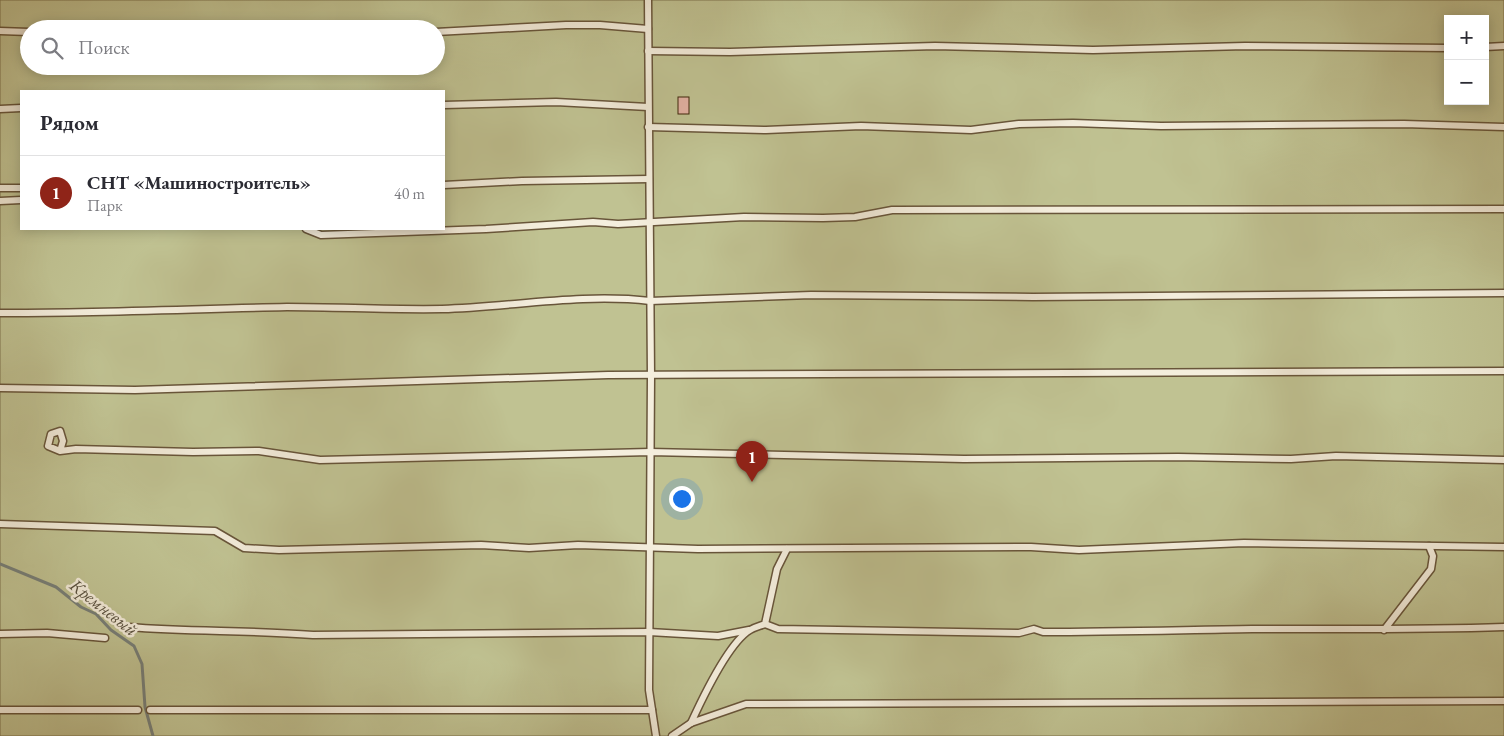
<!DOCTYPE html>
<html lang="ru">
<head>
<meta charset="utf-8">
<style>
	:root { --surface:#fff; --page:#f2f2f3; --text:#2b2b33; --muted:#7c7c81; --line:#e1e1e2; --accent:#8f2418 }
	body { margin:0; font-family:"EB Garamond",serif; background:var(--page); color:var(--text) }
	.controls { position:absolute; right:15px; top:15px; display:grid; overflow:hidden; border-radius:0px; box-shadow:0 2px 12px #0003 }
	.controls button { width:45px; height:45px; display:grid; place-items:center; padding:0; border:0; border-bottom:1px solid var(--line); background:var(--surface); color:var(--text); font:25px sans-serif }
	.you { position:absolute; left:681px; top:498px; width:18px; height:18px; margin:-12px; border:4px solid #fff; border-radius:50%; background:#1a73e8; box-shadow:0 0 0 8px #1a73e833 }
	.badge { display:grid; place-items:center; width:32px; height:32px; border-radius:50%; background:var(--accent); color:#fff; font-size:16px; font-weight:700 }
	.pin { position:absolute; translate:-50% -41px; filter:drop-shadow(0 1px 2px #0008) }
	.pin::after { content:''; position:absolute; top:26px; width:18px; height:15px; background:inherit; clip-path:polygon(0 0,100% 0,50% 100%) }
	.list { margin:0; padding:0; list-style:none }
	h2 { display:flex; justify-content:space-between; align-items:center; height:65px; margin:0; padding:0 20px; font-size:21px }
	h2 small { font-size:16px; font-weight:400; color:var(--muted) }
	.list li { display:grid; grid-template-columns:32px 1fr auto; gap:15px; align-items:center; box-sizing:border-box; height:75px; padding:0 20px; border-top:1px solid var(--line) }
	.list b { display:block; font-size:19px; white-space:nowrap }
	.list p { margin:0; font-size:16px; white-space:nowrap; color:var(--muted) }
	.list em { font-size:16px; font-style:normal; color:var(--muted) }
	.icon { flex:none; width:28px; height:28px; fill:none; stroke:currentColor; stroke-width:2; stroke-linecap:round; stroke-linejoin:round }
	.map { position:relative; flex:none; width:1504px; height:736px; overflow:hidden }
	.search { position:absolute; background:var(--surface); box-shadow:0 2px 12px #0003; left:20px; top:20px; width:425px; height:55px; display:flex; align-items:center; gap:12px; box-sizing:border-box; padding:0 18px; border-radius:28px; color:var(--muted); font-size:19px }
	.panel { position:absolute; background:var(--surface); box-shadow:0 2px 12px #0003; left:20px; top:90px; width:425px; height:140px; border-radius:0px }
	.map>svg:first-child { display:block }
</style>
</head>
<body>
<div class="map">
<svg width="1504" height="736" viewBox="0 0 1504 736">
	<rect width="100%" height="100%" fill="#eee5cb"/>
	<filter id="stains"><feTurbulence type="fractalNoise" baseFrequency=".004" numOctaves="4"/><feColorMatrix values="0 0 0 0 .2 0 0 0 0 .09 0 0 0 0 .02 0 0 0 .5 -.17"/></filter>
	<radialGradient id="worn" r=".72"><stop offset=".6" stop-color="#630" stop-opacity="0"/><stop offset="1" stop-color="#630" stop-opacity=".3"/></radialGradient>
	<path fill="#c0c292" stroke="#7e744e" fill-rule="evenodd" d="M0 0H1504V736H0ZM1448 19H1485V101H1448ZM29 29H436V66H29ZM21 91H444V229H21Z"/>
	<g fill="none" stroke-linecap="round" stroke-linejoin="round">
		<polyline stroke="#788079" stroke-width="3" points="0,564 56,587 81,607 96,614 111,630 134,646 142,664 145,707 153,736"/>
	</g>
	<rect fill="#e3b2a4" stroke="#3c2509" x="678" y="97" width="11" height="17"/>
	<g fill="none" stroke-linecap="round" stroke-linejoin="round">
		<g stroke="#68553a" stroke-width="9">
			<g id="service">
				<polyline points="648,0 651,376 649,690 656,736"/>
				<polyline points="0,31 29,32"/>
				<polyline points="436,32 566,25 600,25 648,29"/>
				<polyline points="1485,47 1504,46"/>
				<polyline points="648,51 730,52 935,46 1093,50 1245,46 1448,48"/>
				<polyline points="444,105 556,102 648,107"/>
				<polyline points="0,109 21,108"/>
				<polyline points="648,127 766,130 861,126 971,130 1019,124 1073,123 1161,126 1404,124 1504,127"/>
				<polyline points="444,185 522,181 649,179"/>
				<polyline points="0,188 21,188"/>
				<polyline points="0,201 21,200"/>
				<polyline points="306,229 321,235 486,229 593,222 618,224 744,217 823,218 855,217 892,210 1504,209"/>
				<path d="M0 313C96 313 192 309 287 307 339 307 391 310 442 309 511 307 581 293 650 301L811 295 1033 297 1504 293"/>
				<polyline points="0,388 135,390 608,375 1504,371"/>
				<polyline points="60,451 63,441 60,431 51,434 48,446 60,451 76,449 193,452 259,451 320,460 650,452 964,459 1178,457 1291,459 1336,456 1504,460"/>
				<polyline points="0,524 215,531 244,548 279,550 481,545 529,548 578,545 698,549 1031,547 1079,550 1244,543 1504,547"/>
				<path d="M765 624 778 629 1019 633 1034 629 1043 632C1113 632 1183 630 1252 629 1336 629 1420 630 1504 627"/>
				<path d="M128 627C190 632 251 630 313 635L649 632 718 636 749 630"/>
				<polyline points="1384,630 1431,569 1433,556 1429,546"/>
				<polyline points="0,634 47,633 105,638"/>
				<polyline points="0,710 138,710"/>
				<polyline points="150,710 652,710"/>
				<path d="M691 723C702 699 728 643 750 630 755 627 760 626 765 624L777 569 787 549"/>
				<polyline points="672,736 691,723 746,704 1504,701"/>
			</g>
		</g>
		<use href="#service" stroke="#f4eedd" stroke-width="6"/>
	</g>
	<g text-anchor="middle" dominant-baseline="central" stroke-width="5" stroke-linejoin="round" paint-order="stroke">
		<g font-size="18" font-style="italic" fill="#5a5241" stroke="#f4eedd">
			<text transform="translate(104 607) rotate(38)">Кремневый</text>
		</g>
	</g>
	<rect width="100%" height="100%" filter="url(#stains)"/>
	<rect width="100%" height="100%" fill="url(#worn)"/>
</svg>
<div class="controls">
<button>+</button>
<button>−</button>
</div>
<div class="you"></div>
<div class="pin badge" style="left:752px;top:482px">1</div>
<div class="search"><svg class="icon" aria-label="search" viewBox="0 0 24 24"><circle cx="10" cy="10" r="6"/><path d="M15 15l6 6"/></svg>Поиск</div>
<section class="panel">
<h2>Рядом<small></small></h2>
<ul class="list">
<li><span class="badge">1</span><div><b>СНТ «Машиностроитель»</b><p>Парк</p></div><em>40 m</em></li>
</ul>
</section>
</div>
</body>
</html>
